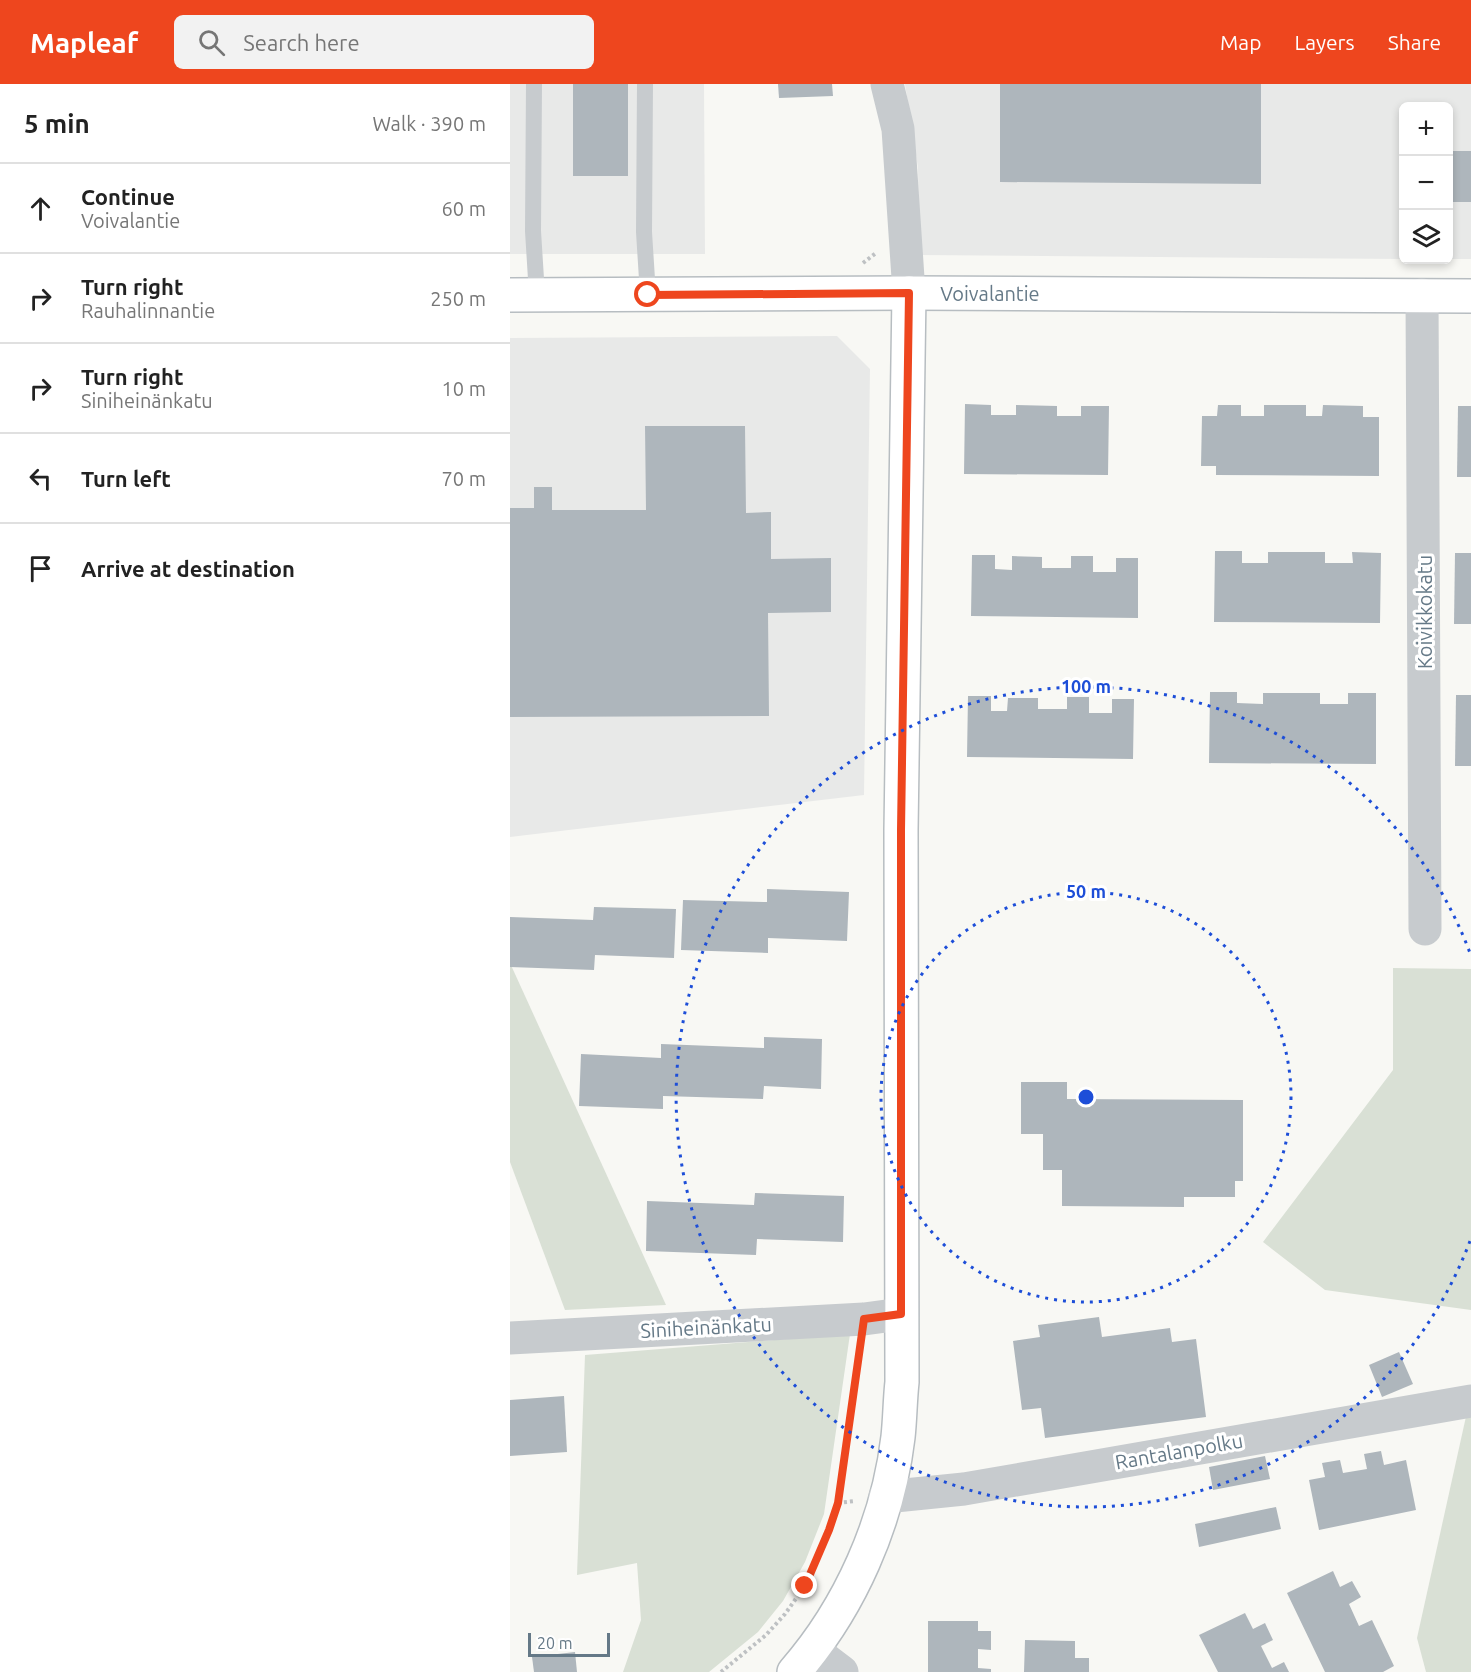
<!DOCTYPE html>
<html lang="en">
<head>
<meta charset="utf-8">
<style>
	:root { --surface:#fff; --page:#f2f2f2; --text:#222; --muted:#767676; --line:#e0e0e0; --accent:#ee461e }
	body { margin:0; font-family:Ubuntu,sans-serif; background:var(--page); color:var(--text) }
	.controls { position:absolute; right:18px; top:18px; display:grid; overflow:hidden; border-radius:9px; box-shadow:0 3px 9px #0003 }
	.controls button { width:54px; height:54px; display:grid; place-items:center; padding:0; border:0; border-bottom:2px solid var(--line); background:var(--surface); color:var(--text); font:30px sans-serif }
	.scale { position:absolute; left:18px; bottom:15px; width:82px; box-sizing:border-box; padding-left:6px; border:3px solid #657987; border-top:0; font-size:16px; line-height:21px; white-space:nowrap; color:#657987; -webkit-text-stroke:4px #fff; paint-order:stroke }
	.stop { position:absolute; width:18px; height:18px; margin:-14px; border:4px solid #ee461e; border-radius:50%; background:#fff }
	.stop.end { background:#ee461e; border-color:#fff; box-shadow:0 2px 6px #0008 }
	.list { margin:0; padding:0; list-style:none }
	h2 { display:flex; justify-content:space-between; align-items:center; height:78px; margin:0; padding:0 24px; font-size:26px }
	h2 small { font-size:20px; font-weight:400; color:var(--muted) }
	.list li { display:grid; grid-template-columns:39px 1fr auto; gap:18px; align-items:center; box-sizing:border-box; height:90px; padding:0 24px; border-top:2px solid var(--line) }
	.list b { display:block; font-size:22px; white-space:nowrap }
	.list p { margin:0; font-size:20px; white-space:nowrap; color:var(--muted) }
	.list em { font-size:20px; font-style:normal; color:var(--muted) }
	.icon { flex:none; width:33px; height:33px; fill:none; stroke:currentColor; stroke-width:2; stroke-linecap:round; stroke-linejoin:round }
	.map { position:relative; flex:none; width:961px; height:1588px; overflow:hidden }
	header { display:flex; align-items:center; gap:36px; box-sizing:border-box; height:84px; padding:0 30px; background:var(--accent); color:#fff }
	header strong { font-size:28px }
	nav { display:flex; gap:33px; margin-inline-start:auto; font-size:21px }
	.search { width:420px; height:54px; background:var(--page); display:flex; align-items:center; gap:15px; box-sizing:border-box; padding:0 21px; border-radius:9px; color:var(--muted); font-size:22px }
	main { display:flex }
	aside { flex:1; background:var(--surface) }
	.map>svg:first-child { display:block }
</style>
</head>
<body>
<header>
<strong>Mapleaf</strong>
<div class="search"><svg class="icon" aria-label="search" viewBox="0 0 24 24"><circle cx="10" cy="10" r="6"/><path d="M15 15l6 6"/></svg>Search here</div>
<nav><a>Map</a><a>Layers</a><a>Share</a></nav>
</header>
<main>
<aside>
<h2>5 min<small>Walk · 390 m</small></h2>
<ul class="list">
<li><svg class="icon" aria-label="ahead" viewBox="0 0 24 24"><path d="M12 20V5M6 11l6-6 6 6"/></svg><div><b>Continue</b><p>Voivalantie</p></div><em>60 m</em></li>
<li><svg class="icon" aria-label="right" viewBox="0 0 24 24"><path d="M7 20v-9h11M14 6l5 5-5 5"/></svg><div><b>Turn right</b><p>Rauhalinnantie</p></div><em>250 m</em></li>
<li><svg class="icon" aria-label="right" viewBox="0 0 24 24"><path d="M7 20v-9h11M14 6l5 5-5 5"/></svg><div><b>Turn right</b><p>Siniheinänkatu</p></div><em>10 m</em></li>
<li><svg class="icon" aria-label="left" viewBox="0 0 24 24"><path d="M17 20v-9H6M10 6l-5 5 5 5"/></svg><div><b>Turn left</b></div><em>70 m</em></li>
<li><svg class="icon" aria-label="arrive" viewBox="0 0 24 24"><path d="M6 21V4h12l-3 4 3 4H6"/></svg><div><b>Arrive at destination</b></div></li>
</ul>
</aside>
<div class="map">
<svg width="961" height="1588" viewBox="0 0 961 1588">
	<rect width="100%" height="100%" fill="#f8f8f4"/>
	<g fill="#e8e9e8">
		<polygon points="0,0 194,0 195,170 0,170"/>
		<polygon points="395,0 961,0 961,175 939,175 938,22 894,22 893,175 409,171 408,84"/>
		<polygon points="327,252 360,285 354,711 0,753 0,254"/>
	</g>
	<g fill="#d9e0d5">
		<polygon points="0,879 156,1221 55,1226 0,1078"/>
		<polygon points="883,884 961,885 961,1226 815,1206 753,1158 883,986"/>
		<polygon points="340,1250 314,1430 295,1478 273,1517 248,1548 199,1588 113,1588 131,1536 127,1479 67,1491 75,1271"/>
		<polygon points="961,1327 961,1588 916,1588 907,1554 957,1328"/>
	</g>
	<g fill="#aeb6bc">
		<rect x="63" y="0" width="55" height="92"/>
		<polygon points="268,0 322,0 323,12 269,14"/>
		<polygon points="490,0 751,0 751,100 490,98"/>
		<rect x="938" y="67" width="23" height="51"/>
		<polygon points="455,320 481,321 481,331 506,331 506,321 547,322 547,332 571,332 571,322 599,322 598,391 454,390"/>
		<polygon points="708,321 731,321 731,332 754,332 754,321 796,321 796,332 812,332 813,321 853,322 853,333 869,333 869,392 706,391 706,382 691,382 692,332 707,332"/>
		<polygon points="948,322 961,322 961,393 947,393"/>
		<polygon points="135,342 235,342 236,429 261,428 261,475 321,474 321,528 258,529 259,632 0,633 0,424 24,424 24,403 42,403 42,426 136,426"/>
		<polygon points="705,467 732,467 732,479 758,479 758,468 815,468 815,479 843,479 842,468 871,469 870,539 704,538"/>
		<polygon points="945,469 961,469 961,540 944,540"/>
		<polygon points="462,471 485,471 485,485 502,486 502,472 532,473 532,484 561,484 561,472 583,472 583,488 606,488 606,474 628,474 628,534 461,532"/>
		<polygon points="700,608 727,608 727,619 753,620 753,609 810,609 810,620 838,620 838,609 866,609 866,680 699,679"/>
		<polygon points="946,611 961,611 961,682 945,682"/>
		<polygon points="458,612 481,612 481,627 497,627 498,614 528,614 528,625 557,625 557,613 579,613 579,629 602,629 602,615 624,615 623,675 457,673"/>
		<polygon points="257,805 339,808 337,857 258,854 258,869 171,866 173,816 257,818"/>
		<polygon points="84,823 166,825 164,874 85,871 84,886 0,883 0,833 83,836"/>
		<polygon points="254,953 312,955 311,1005 254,1002 253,1015 153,1012 153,1025 69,1022 71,970 151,974 151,960 254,964"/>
		<polygon points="511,998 557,998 557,1015 733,1016 733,1097 725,1097 725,1113 674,1113 674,1123 552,1122 552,1086 533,1086 533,1050 511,1050"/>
		<polygon points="245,1109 334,1112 333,1158 247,1155 246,1171 136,1167 137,1117 244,1121"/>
		<polygon points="589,1233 592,1253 660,1244 662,1258 686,1255 696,1333 535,1354 531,1324 512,1326 503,1257 530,1253 528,1241"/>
		<polygon points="889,1268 903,1300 872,1313 859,1281"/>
		<polygon points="54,1312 57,1368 0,1372 0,1316"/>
		<polygon points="871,1367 874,1381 896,1376 906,1426 809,1446 799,1396 815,1393 812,1379 830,1376 833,1389 857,1385 854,1370"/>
		<polygon points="755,1372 760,1395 703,1406 699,1383"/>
		<polygon points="766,1423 771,1445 689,1463 685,1440"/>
		<polygon points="823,1487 830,1503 842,1497 851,1513 839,1520 849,1542 862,1536 884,1582 873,1588 815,1588 777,1509"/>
		<polygon points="735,1529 743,1545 755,1539 763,1556 751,1562 762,1584 774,1578 779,1588 708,1588 689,1551"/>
		<polygon points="418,1537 468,1537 468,1547 481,1547 481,1566 468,1565 468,1584 481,1585 481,1588 418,1588"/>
		<polygon points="515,1556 565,1557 565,1574 579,1574 579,1588 514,1588"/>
		<polygon points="65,1568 67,1588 24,1588 22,1573"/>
	</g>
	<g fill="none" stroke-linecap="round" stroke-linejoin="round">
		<g stroke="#b7bdc1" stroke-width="36">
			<g id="secondary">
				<polyline points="0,211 399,209 961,212"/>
				<path d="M284 1588C340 1524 378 1438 388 1353 390 1335 390 1316 392 1298L391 746 399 209"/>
			</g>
		</g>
		<g stroke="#bec1c3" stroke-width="4" stroke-dasharray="3 3" stroke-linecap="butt">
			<polyline points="353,179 366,169"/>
			<polyline points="328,1419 345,1417"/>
			<polyline points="211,1588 256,1551 275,1530 295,1502 308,1473 328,1419 349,1265"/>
		</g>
		<g stroke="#c7cbce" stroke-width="16">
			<polyline points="24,0 23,147 27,211"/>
			<polyline points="135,0 134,148 138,211"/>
		</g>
		<g stroke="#c7cbce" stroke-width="33">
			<polyline points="377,0 388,45 399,209"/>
			<polyline points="912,211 915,845"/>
			<polyline points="0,1254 354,1235 391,1230"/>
			<polyline points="375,1413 454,1405 961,1317"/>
			<polyline points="303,1566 332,1588"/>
		</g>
		<use href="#secondary" stroke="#fff" stroke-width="33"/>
	</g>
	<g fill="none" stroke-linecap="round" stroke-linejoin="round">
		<polyline stroke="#ee461e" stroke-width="8" points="138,211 399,209 391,746 391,1230 354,1235 328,1419 319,1446 295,1502"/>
	</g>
	<g fill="none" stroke="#1d4ed8" stroke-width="3" stroke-dasharray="3 6">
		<circle cx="576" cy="1013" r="205"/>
		<path d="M960 1157A410 410 0 1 1 960 869"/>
	</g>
	<g text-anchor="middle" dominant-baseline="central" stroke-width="6" stroke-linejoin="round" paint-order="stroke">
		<g font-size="20" fill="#657987" stroke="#fff">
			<text x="480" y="209">Voivalantie</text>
			<text transform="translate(914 528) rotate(-90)">Koivikkokatu</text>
			<text transform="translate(196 1243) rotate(-3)">Siniheinänkatu</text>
			<text transform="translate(669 1367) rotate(-10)">Rantalanpolku</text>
		</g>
	</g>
	<circle cx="576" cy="1013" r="9" fill="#1d4ed8" stroke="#fff" stroke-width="3"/>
	<g font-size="18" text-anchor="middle" font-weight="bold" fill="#1d4ed8" stroke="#fff" stroke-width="6" stroke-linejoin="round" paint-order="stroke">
		<text x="576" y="609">100 m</text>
		<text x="576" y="814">50 m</text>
	</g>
</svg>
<div class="controls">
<button>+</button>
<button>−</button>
<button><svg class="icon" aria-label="layers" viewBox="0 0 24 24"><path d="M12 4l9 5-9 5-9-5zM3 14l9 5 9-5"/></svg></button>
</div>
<div class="scale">20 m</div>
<div class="stop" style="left:138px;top:211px"></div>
<div class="stop end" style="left:295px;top:1502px"></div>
</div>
</main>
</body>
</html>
